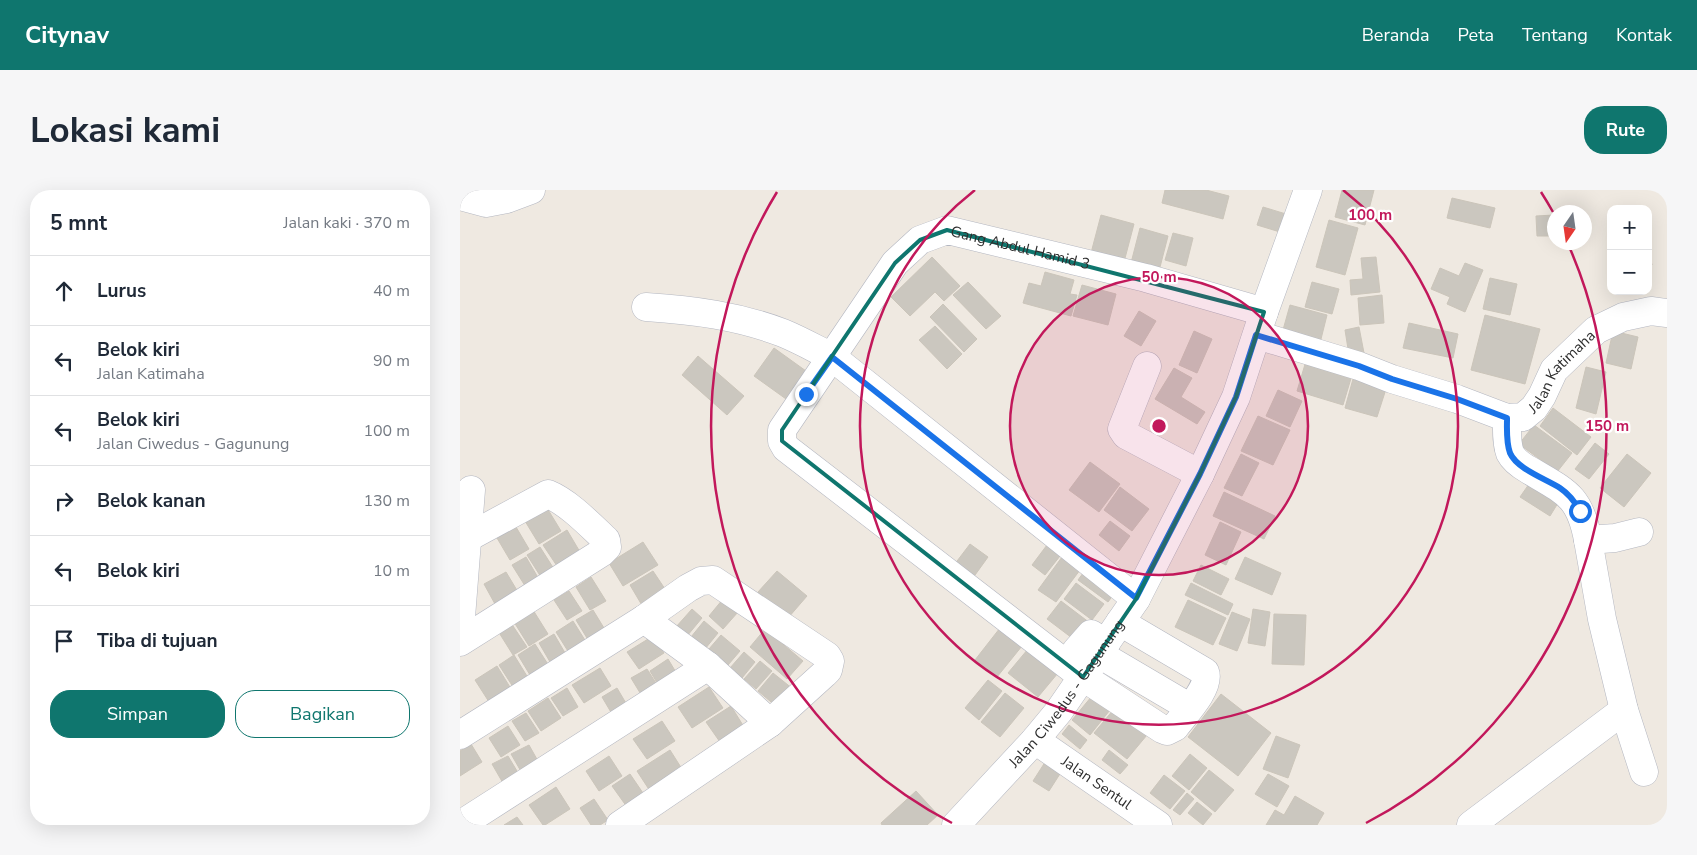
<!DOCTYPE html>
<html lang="id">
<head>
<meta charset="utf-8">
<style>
	:root { --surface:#fff; --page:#f6f6f7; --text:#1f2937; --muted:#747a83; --line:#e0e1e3; --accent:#0f766e }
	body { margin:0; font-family:"Nunito Sans",sans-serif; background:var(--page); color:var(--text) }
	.controls { position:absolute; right:15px; top:15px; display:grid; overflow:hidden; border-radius:10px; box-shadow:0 5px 20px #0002 }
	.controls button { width:45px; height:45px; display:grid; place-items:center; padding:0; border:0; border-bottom:1px solid var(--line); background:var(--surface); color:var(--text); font:25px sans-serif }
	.compass { position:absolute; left:1087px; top:15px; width:45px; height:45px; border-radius:50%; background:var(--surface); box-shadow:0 5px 20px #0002; rotate:193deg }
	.stop { position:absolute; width:15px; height:15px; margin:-11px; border:4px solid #1a73e8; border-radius:50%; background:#fff }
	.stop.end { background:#1a73e8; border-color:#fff; box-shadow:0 1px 5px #0008 }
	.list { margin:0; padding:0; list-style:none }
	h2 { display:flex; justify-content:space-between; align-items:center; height:65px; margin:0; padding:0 20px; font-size:21px }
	h2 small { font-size:16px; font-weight:400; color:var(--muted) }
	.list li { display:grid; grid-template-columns:32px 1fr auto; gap:15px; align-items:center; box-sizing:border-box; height:70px; padding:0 20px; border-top:1px solid var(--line) }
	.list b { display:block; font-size:19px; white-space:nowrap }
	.list p { margin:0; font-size:16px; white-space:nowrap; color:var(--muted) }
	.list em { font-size:16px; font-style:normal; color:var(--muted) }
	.actions { display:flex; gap:10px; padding:15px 20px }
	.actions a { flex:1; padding:11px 0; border:1px solid var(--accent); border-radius:20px; text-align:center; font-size:18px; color:var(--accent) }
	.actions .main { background:var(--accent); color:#fff }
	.icon { flex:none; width:28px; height:28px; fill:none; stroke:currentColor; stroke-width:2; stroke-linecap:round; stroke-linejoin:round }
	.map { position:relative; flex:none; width:1207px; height:635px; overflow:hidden; border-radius:20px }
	header { display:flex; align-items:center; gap:30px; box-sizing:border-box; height:70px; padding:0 25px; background:var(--accent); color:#fff }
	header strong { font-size:24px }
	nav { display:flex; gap:28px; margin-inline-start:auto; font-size:18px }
	.intro { display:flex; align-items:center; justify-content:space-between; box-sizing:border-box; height:120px; padding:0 30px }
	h1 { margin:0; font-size:35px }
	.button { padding:12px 22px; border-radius:20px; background:var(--accent); color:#fff; font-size:18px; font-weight:700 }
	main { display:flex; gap:30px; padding:0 30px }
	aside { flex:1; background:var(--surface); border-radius:20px; box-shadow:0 5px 20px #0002 }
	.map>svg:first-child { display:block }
</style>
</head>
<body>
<header>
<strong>Citynav</strong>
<nav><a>Beranda</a><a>Peta</a><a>Tentang</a><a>Kontak</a></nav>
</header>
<div class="intro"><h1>Lokasi kami</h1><a class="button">Rute</a></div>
<main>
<aside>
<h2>5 mnt<small>Jalan kaki · 370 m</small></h2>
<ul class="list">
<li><svg class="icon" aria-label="ahead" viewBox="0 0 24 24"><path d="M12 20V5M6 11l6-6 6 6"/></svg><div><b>Lurus</b></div><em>40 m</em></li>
<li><svg class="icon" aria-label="left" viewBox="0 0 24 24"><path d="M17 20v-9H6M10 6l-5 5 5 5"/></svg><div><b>Belok kiri</b><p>Jalan Katimaha</p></div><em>90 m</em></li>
<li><svg class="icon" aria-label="left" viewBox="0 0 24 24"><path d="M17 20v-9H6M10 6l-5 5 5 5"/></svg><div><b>Belok kiri</b><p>Jalan Ciwedus - Gagunung</p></div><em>100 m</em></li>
<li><svg class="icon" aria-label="right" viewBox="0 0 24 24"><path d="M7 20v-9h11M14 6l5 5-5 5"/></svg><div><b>Belok kanan</b></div><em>130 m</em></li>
<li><svg class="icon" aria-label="left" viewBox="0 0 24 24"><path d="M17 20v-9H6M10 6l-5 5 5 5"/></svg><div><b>Belok kiri</b></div><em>10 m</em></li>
<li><svg class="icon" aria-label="arrive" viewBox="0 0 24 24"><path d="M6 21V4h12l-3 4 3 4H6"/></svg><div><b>Tiba di tujuan</b></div></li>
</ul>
<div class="actions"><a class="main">Simpan</a><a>Bagikan</a></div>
</aside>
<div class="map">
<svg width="1207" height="635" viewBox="0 0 1207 635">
	<rect width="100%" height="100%" fill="#efe9e1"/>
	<g fill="#cbc7bf" stroke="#cbc5ba">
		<polygon points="705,0 746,0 769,6 763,29 702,13"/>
		<polygon points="882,0 914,0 905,35 875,27"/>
		<polygon points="992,8 1035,18 1030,38 987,28"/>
		<polygon points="803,17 826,24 820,42 797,35"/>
		<polygon points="641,25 674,34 664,72 631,63"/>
		<polygon points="1094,25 1094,46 1077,46 1076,26"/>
		<polygon points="869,30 898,38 885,85 856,77"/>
		<polygon points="680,38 708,46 699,81 671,73"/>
		<polygon points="713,43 733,48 726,76 705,70"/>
		<polygon points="1188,59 1192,75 1188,76"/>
		<polygon points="472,67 500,96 484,111 475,102 450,126 431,107"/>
		<polygon points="916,67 920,102 891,105 890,90 903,89 901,68"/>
		<polygon points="1005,73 1023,80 1005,122 987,114 990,107 971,99 980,78 999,86"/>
		<polygon points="585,82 614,90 610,104 617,105 611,126 563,113 569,93 581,96"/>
		<polygon points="1030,88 1057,94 1050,125 1023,119"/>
		<polygon points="508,92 541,126 526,139 493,105"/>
		<polygon points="852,92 879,99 872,124 845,117"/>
		<polygon points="622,95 656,104 648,135 613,126"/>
		<polygon points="922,105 924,133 900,135 898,108"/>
		<polygon points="483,114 517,149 504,162 470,127"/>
		<polygon points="830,115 867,125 859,157 821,147"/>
		<polygon points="679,121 696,131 681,156 664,146"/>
		<polygon points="1025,125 1080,139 1065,194 1011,180"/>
		<polygon points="949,133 998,144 993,168 943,158"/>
		<polygon points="475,136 502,164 487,179 459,150"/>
		<polygon points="899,137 904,163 889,165 885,140"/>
		<polygon points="734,141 752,149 737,183 719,175"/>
		<polygon points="1153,141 1178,147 1171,179 1146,173"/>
		<polygon points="314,158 353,186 333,214 294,186"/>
		<polygon points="238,166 284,206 267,225 222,185"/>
		<polygon points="846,171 892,185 883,215 837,201"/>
		<polygon points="1126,177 1146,182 1136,224 1116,218"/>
		<polygon points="714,178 732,188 721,207 745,222 737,234 695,209"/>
		<polygon points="893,189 926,199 917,227 885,218"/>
		<polygon points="818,200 842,211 830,237 806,226"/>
		<polygon points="1093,218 1131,247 1117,265 1080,236"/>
		<polygon points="798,226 830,240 813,275 781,261"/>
		<polygon points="1074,235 1112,263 1097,282 1059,254"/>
		<polygon points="1135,253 1149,264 1129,289 1115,279"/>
		<polygon points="781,264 799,273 782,306 764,298"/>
		<polygon points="1167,264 1191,283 1164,317 1140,298"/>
		<polygon points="630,272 660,294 639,322 609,300"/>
		<polygon points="1069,294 1098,313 1090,326 1060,307"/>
		<polygon points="660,297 689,319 672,341 644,320"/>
		<polygon points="764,302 815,326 804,349 753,326"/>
		<polygon points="87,318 101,341 79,354 65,331"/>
		<polygon points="650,331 670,346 659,361 639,345"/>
		<polygon points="760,332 781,342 766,375 745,365"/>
		<polygon points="56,337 69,359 50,370 37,348"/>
		<polygon points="107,340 120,362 97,376 83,355"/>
		<polygon points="590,351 604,361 585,385 572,375"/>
		<polygon points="183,352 198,375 163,396 149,373"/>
		<polygon points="510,354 528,367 510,392 491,379"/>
		<polygon points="80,357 94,379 81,387 67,365"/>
		<polygon points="66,367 80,391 67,399 52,375"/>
		<polygon points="602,367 620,380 596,412 578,400"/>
		<polygon points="785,367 821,383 812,405 775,389"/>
		<polygon points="741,375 769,389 761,405 733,391"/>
		<polygon points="626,379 656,401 648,412 618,390"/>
		<polygon points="193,381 207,402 183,417 170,395"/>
		<polygon points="317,381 347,406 328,428 298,402"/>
		<polygon points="46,382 58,402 35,414 24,394"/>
		<polygon points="131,387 146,411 130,420 116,397"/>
		<polygon points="616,393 644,414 632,430 604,409"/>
		<polygon points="731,393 773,414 768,425 725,405"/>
		<polygon points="109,401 122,421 107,430 94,410"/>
		<polygon points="263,409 278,422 263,439 249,426"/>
		<polygon points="728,410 766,428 753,455 715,437"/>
		<polygon points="601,411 630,433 616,451 587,429"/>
		<polygon points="232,419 242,428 227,446 216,437"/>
		<polygon points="793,419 810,422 805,456 788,453"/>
		<polygon points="73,420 88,444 69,456 54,432"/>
		<polygon points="133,420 147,443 130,453 116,430"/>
		<polygon points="772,422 790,429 777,461 759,454"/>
		<polygon points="814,424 846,425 844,475 812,474"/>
		<polygon points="113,431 128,455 111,466 96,442"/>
		<polygon points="244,431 258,443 245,459 231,447"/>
		<polygon points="51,433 67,457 53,465 38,441"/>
		<polygon points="540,438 562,456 537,487 515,470"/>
		<polygon points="305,439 343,471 327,489 290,457"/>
		<polygon points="94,444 108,468 93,477 79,453"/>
		<polygon points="261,445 280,461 268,475 249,459"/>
		<polygon points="193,446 204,463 179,479 167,462"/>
		<polygon points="75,454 91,479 73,490 58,465"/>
		<polygon points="568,459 598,483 578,507 548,483"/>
		<polygon points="284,462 295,472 282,488 270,478"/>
		<polygon points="54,465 70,491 55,500 39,475"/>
		<polygon points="208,469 220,489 202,501 190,481"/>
		<polygon points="300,471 312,481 296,499 284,489"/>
		<polygon points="37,476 53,502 31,515 15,490"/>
		<polygon points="140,478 151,496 124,513 112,495"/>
		<polygon points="187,479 201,501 185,511 171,488"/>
		<polygon points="313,483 333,499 317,517 298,501"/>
		<polygon points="528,490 542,501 519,530 505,518"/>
		<polygon points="249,497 263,518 232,538 218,517"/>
		<polygon points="107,498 118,517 103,526 91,508"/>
		<polygon points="157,498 170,520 155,529 142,507"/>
		<polygon points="545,503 564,518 540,547 521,532"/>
		<polygon points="761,504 811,543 778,586 728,547"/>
		<polygon points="632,506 650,520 630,545 612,530"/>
		<polygon points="88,508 101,528 81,541 68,521"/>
		<polygon points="271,516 284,537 260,552 246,532"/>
		<polygon points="654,519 687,545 667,569 634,543"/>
		<polygon points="66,523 79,543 65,551 52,531"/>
		<polygon points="202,531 215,551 187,569 173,549"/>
		<polygon points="609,535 627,550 620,559 602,544"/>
		<polygon points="48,536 60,555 41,567 29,548"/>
		<polygon points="816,546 840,555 828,588 803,579"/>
		<polygon points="11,554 22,572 0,586 0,561"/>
		<polygon points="69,555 83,580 66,590 51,564"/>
		<polygon points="210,560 222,579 190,601 177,581"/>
		<polygon points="649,560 668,575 660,584 642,570"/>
		<polygon points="730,564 747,578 729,600 712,586"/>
		<polygon points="48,566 63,591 47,600 32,574"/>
		<polygon points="149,566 162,586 139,601 126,581"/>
		<polygon points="589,566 605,576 589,601 573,591"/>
		<polygon points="749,580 774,600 755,622 731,602"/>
		<polygon points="170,584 185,606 167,617 152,596"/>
		<polygon points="808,584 829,596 817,617 795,604"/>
		<polygon points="704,585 725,601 710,619 690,603"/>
		<polygon points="96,597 110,619 85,635 83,635 69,615"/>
		<polygon points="456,601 478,625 467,635 422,635 421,633"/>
		<polygon points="727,603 734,609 720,625 713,620"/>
		<polygon points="835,606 864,623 857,635 806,635 815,620 824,625"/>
		<polygon points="134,609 148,630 140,635 131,635 120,618"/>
		<polygon points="737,612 752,624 743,635 728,623"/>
		<polygon points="57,627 63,635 44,635"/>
	</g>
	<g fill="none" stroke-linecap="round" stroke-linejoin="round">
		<g stroke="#b4b7c1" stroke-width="29">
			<g id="minor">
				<polyline points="0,6 26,13 47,9 71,0"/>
				<path d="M186 117C233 120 279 126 323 143 340 150 356 159 372 167L676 409"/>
				<path id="s1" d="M797 145 899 176 932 189 997 209 1047 228 1063 227 1074 218 1082 206 1094 180 1136 140 1163 127 1191 121 1207 123"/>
				<polyline points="687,176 662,239 666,245 740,284"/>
				<path d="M1047 228C1047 240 1046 252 1050 263 1054 271 1062 276 1069 280 1106 302 1120 306 1128 350L1155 348 1179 342"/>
				<polyline points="1128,350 1142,429 1164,520 1184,582"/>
				<path id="s2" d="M660 432 745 482C751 497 724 525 715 537L707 541 702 539 623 487 326 258 322 251V240L435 73 460 50 487 40 686 88 804 122"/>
				<polyline points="0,440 11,300"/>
				<path d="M0 452 141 363 147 357 146 350C130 335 108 312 88 304L7 348"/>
				<polyline points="639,464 729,517"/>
				<polyline points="630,477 618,466 616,461 631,444 646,453"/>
				<polyline points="0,545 184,429 228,398 241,391 253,390 367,466 370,471 368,480 364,484 310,533"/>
				<path id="s3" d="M575 550 698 635"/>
				<polyline points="0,635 248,476 184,429"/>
				<polyline points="160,635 310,533 248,476"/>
				<path id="s4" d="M496 635 575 550 599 521 676 409 740 284 776 207 804 122 848 0"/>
				<polyline points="1011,635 1164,520"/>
			</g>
		</g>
		<use href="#minor" stroke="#fff" stroke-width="28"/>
	</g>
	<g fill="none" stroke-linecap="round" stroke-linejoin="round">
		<path stroke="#1a73e8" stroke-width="6" d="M346 204 372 167 676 408 740 284 776 207 796 145 899 176 932 189 997 209 1047 228C1047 240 1046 252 1050 263 1057 279 1086 289 1100 298 1109 304 1115 312 1120 321"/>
	</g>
	<path fill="none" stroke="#0f766e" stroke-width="4" stroke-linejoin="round" d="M487 40 804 122 776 207 740 284 676 409 623 487 322 251V240L435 73 460 50Z"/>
	<circle cx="699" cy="236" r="149" fill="#c2185b" fill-opacity=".12"/>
	<g fill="none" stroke="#c2185b" stroke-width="2.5">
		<circle cx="699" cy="236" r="149"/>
		<path d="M883 0A299 299 0 1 1 515 0"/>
		<path d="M492 633A448 448 0 0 1 317 2M1081 2A448 448 0 0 1 1093 22M1108 54A448 448 0 0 1 906 633"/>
	</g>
	<g text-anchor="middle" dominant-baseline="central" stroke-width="4.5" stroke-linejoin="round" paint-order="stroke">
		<g font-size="15" fill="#2e2e2e" stroke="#fff">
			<text stroke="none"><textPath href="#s2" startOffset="1006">Gang Abdul Hamid 3</textPath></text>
			<text stroke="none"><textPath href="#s1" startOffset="340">Jalan Katimaha</textPath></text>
			<text stroke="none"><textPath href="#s4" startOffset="172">Jalan Ciwedus - Gagunung</textPath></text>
			<text stroke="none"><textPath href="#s3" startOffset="75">Jalan Sentul</textPath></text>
		</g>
	</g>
	<circle cx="699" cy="236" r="8" fill="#c2185b" stroke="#fff" stroke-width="2.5"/>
	<g font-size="15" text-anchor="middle" font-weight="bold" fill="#c2185b" stroke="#fff" stroke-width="4.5" stroke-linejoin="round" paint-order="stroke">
		<text x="910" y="30">100 m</text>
		<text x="699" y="92">50 m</text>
		<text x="1147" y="241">150 m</text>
	</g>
</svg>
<div class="controls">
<button>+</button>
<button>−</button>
</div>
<svg class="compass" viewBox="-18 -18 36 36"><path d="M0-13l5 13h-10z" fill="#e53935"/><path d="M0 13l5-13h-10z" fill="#747a83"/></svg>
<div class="stop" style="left:1120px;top:321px"></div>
<div class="stop end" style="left:346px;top:204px"></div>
</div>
</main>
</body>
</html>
